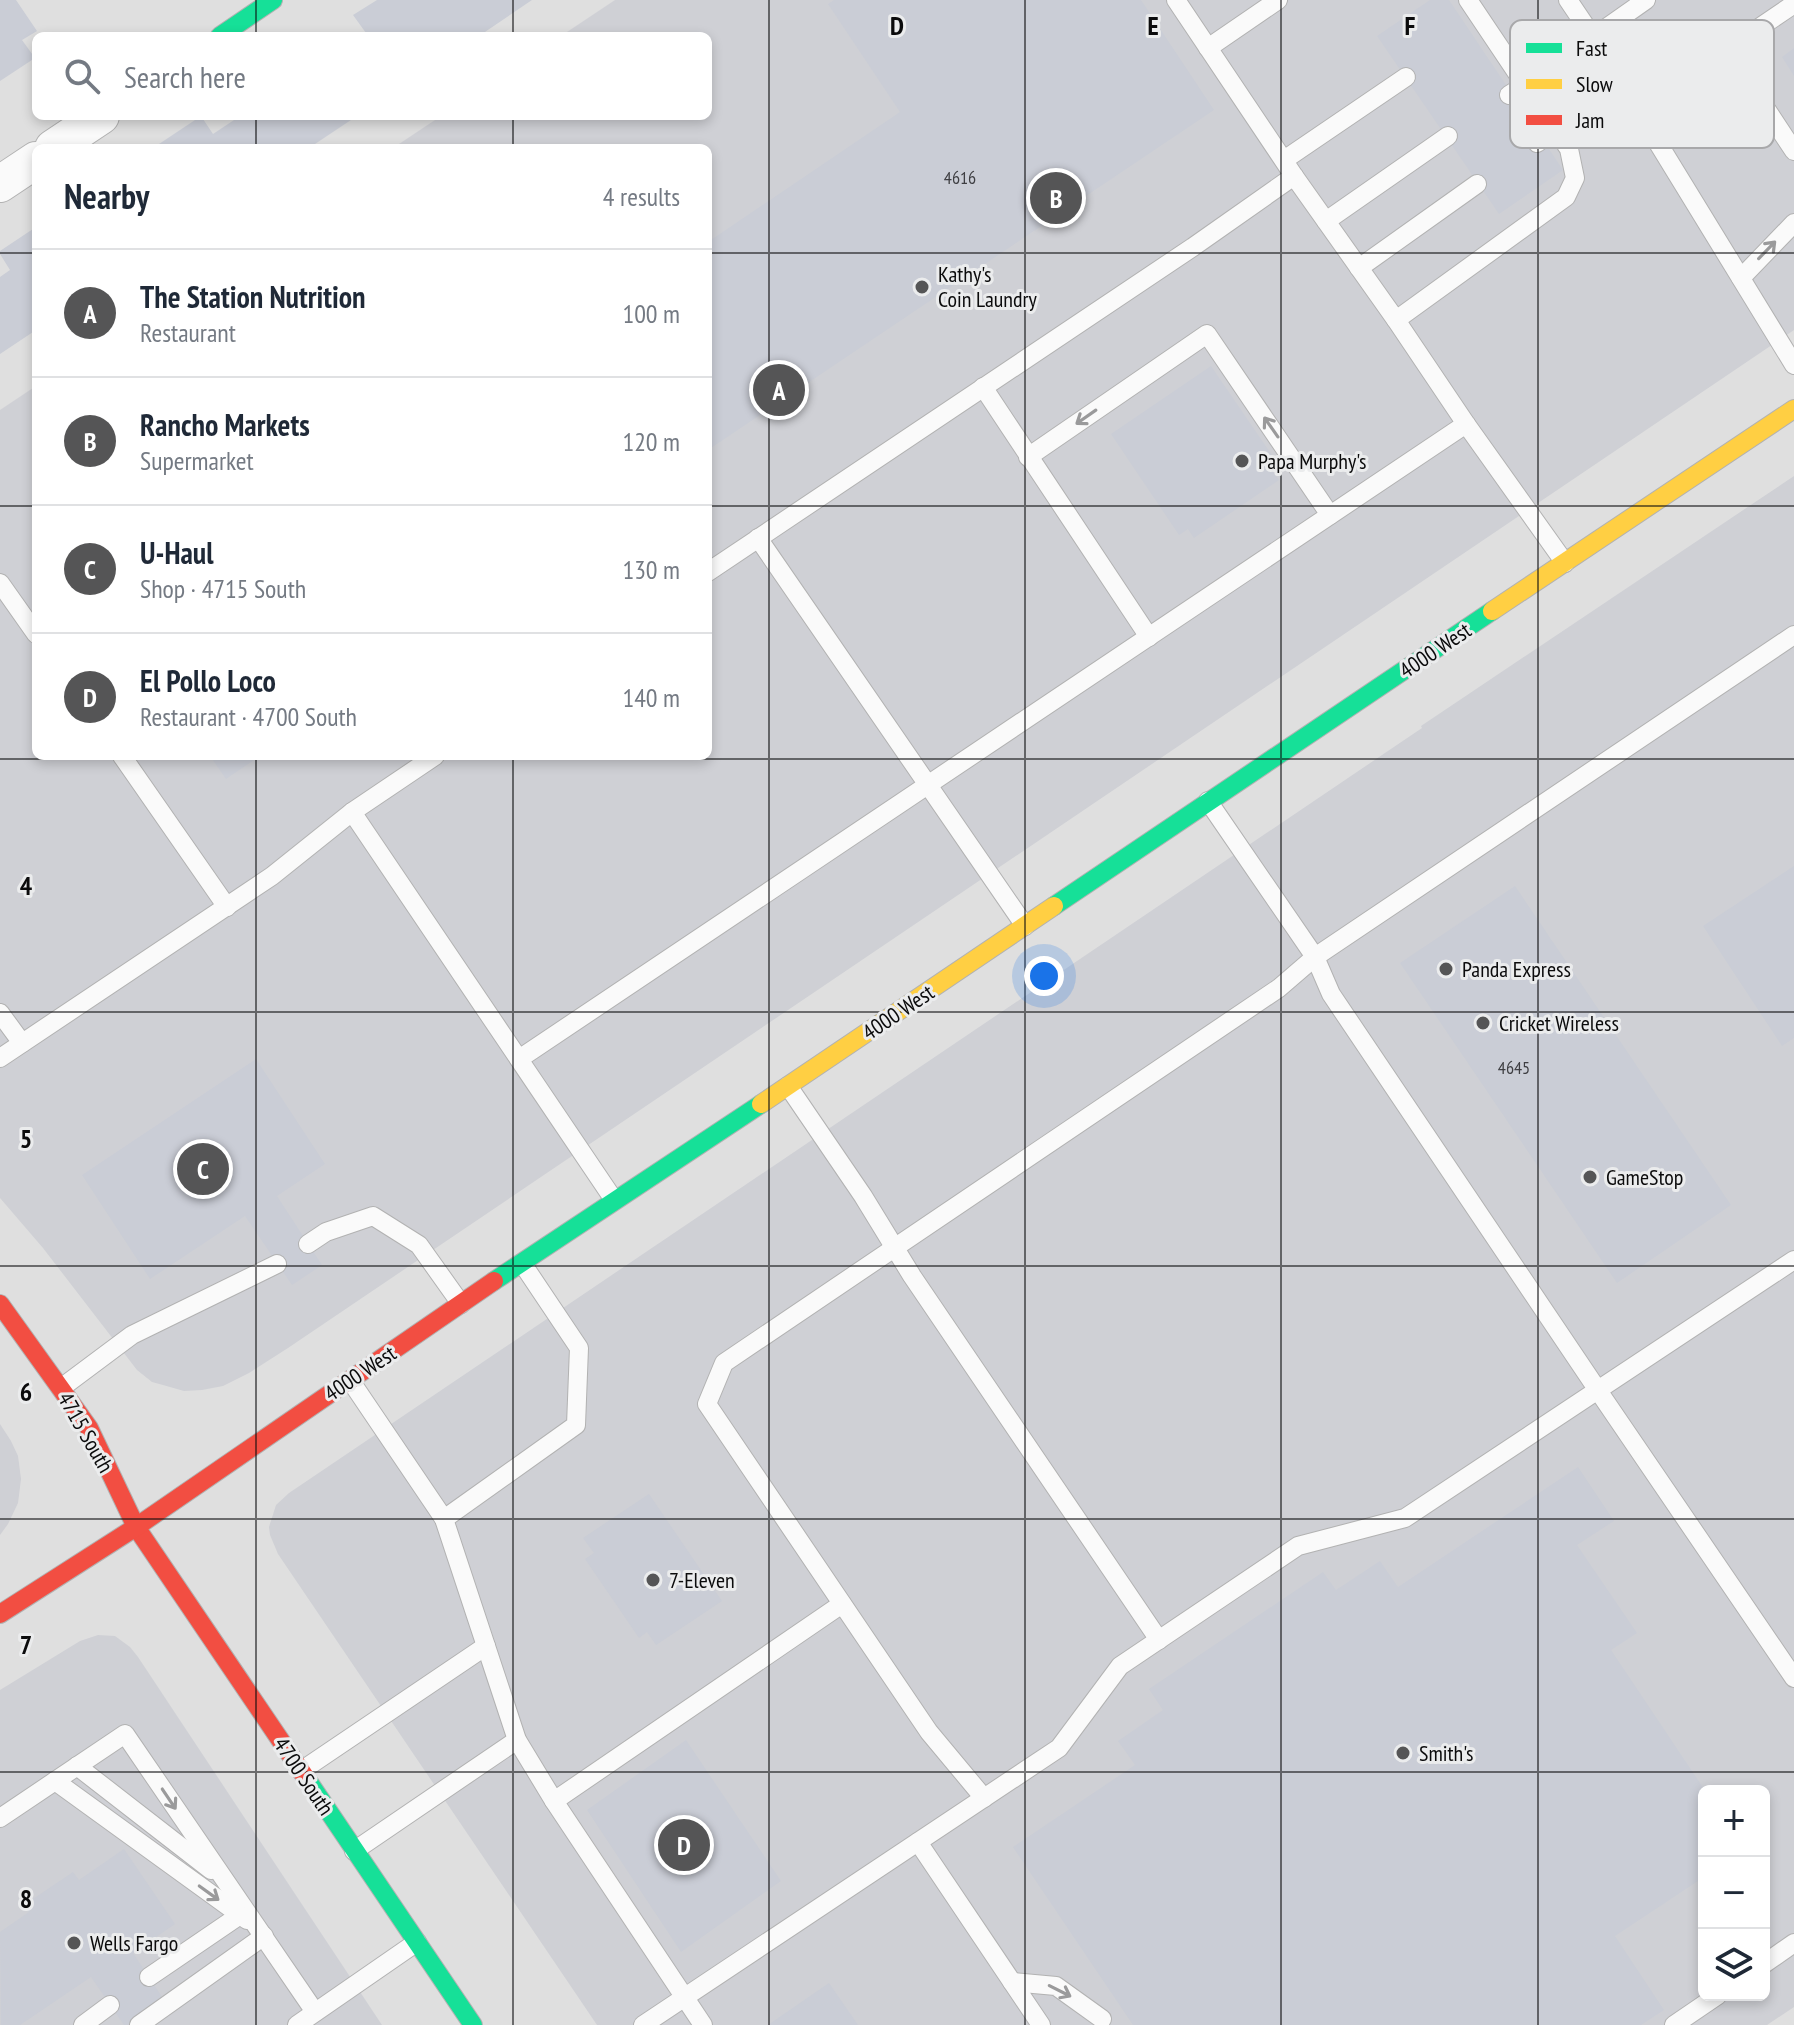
<!DOCTYPE html>
<html lang="en">
<head>
<meta charset="utf-8">
<style>
	:root { --surface:#fff; --page:#f6f6f7; --text:#1f2937; --muted:#747a83; --line:#e0e1e3; --accent:#555556 }
	body { margin:0; font-family:"PT Sans Narrow",sans-serif; background:var(--page); color:var(--text) }
	.controls { position:absolute; right:24px; bottom:24px; display:grid; overflow:hidden; border-radius:12px; box-shadow:0 4px 12px #0003 }
	.controls button { width:72px; height:72px; display:grid; place-items:center; padding:0; border:0; border-bottom:2px solid var(--line); background:var(--surface); color:var(--text); font:40px sans-serif }
	.you { position:absolute; left:1044px; top:976px; width:28px; height:28px; margin:-20px; border:6px solid #fff; border-radius:50%; background:#1a73e8; box-shadow:0 0 0 12px #1a73e833 }
	.badge { display:grid; place-items:center; width:52px; height:52px; border-radius:50%; background:var(--accent); color:#fff; font-size:26px; font-weight:700 }
	.pin { position:absolute; translate:-50% -50%; border:4px solid #fff; box-shadow:0 2px 8px #0006 }
	.list { margin:0; padding:0; list-style:none }
	h2 { display:flex; justify-content:space-between; align-items:center; height:104px; margin:0; padding:0 32px; font-size:34px }
	h2 small { font-size:26px; font-weight:400; color:var(--muted) }
	.list li { display:grid; grid-template-columns:52px 1fr auto; gap:24px; align-items:center; box-sizing:border-box; height:128px; padding:0 32px; border-top:2px solid var(--line) }
	.list b { display:block; font-size:30px; white-space:nowrap }
	.list p { margin:0; font-size:26px; white-space:nowrap; color:var(--muted) }
	.list em { font-size:26px; font-style:normal; color:var(--muted) }
	.icon { flex:none; width:44px; height:44px; fill:none; stroke:currentColor; stroke-width:2; stroke-linecap:round; stroke-linejoin:round }
	.map { position:relative; flex:none; width:1794px; height:2025px; overflow:hidden }
	.search { position:absolute; background:var(--surface); box-shadow:0 4px 12px #0003; left:32px; top:32px; width:680px; height:88px; display:flex; align-items:center; gap:20px; box-sizing:border-box; padding:0 28px; border-radius:12px; color:var(--muted); font-size:30px }
	.panel { position:absolute; background:var(--surface); box-shadow:0 4px 12px #0003; left:32px; top:144px; width:680px; height:616px; border-radius:12px }
	.map>svg:first-child { display:block }
</style>
</head>
<body>
<div class="map">
<svg width="1794" height="2025" viewBox="0 0 1794 2025">
	<rect width="100%" height="100%" fill="#dfdfdf"/>
	<g fill="#cfd0d5" fill-rule="evenodd">
		<polygon points="615,0 1794,0 1794,330 288,1348 249,1373 223,1386 202,1390 184,1391 163,1385 152,1382 137,1370 43,1248 0,1198 0,410 36,386 36,756 708,756 708,148 393,148 441,116 708,116 708,36 561,36"/>
		<path d="M1794 476V2007L1767 2025H597L278 1554 270 1535 269 1527 276 1505 289 1493 1422 728 1421 726ZM1704 1791H1764V1995H1704Z"/>
		<polygon points="0,1424 11,1441 18,1456 21,1479 18,1503 8,1524 0,1535"/>
		<polygon points="98,1635 115,1636 130,1647 138,1657 382,2025 0,2025 0,1690 80,1641"/>
	</g>
	<g fill="#cacdd6">
		<polygon points="0,0 16,0 37,31 22,40 35,58 0,81"/>
		<polygon points="377,0 532,0 479,36 362,36 366,33 353,15"/>
		<polygon points="834,0 1141,0 1214,110 708,450 708,242 900,112 828,4"/>
		<polygon points="1430,0 1449,0 1563,170 1499,214 1377,36"/>
		<polygon points="1794,48 1794,76 1782,57"/>
		<polygon points="201,116 213,134 240,116 357,116 309,148 153,148"/>
		<polygon points="36,227 36,330 0,354 0,277 10,270 0,254 0,251"/>
		<polygon points="1211,366 1280,467 1273,472 1279,480 1194,538 1188,529 1179,535 1111,434"/>
		<polygon points="210,756 260,756 226,779"/>
		<polygon points="1794,866 1794,1038 1782,1046 1703,926"/>
		<polygon points="1515,886 1731,1205 1617,1283 1400,963"/>
		<polygon points="256,1059 325,1164 277,1196 322,1265 292,1285 245,1216 150,1279 82,1175"/>
		<polygon points="1578,1467 1614,1521 1577,1545 1637,1633 1611,1650 1704,1789 1704,1877 1615,1936 1664,2010 1641,2025 1133,2025 1013,1847 1135,1765 1118,1741 1163,1710 1149,1689 1323,1572 1336,1590 1380,1561 1398,1587"/>
		<polygon points="649,1494 722,1601 656,1645 647,1632 639,1638 585,1559 594,1553 583,1538"/>
		<polygon points="686,1740 781,1881 681,1952 587,1810"/>
		<polygon points="124,1849 175,1924 133,1953 164,2000 128,2025 124,2025 91,1977 20,2025 1,2025 0,1932 29,1912 24,1905 73,1872 79,1880"/>
		<polygon points="829,1983 858,2025 768,2025"/>
	</g>
	<g fill="none" stroke-linecap="round" stroke-linejoin="round">
		<g stroke="#b2b2b2" stroke-width="20">
			<g id="lane">
				<polyline points="1176,0 1294,176 1396,320 1466,424 1565,563"/>
				<polyline points="1468,0 1525,85 1646,0"/>
				<polyline points="1568,0 1593,37 1794,365"/>
				<polyline points="1208,48 1278,0"/>
				<polyline points="1727,50 1794,151"/>
				<polyline points="1638,110 1794,4"/>
				<polyline points="1537,143 1556,129"/>
				<polyline points="1284,160 1406,77"/>
				<polyline points="1326,221 1448,136"/>
				<polyline points="1359,268 1477,184"/>
				<polyline points="1741,278 1794,223"/>
				<polyline points="1396,320 1566,197 1575,178 1569,149 1525,85 1509,95"/>
				<polyline points="983,387 1149,637"/>
				<polyline points="1028,457 1207,334 1330,515"/>
				<polyline points="758,538 1025,926"/>
				<polyline points="708,572 1193,247 1294,176"/>
				<polyline points="0,583 36,634"/>
				<polyline points="122,756 227,907"/>
				<polyline points="1208,801 1315,957 1331,994 1597,1389 1794,1678"/>
				<polyline points="352,812 614,1200"/>
				<polyline points="0,1013 22,1043"/>
				<polyline points="0,1058 272,876 352,812 435,756"/>
				<polyline points="519,1059 1466,424"/>
				<polyline points="788,1086 863,1196 912,1276 1159,1640"/>
				<polyline points="308,1244 326,1232 373,1216 419,1245 461,1304"/>
				<polyline points="350,1380 444,1519 517,1740 554,1801 842,1604"/>
				<polyline points="61,1388 132,1335 277,1264"/>
				<polyline points="444,1519 576,1425 579,1348 522,1263"/>
				<polyline points="77,1766 211,1870"/>
				<polyline points="301,1771 486,1646"/>
				<polyline points="55,1781 247,1920"/>
				<polyline points="984,1798 929,1732 707,1404 724,1363 1279,988 1315,957 1794,635"/>
				<polyline points="554,1801 703,2025"/>
				<polyline points="0,1818 125,1734 315,2012"/>
				<polyline points="918,1842 1041,2025"/>
				<polyline points="354,1851 517,1740"/>
				<polyline points="1764,1964 1794,1943"/>
				<polyline points="149,1977 240,1915"/>
				<polyline points="1012,1982 1056,1986 1102,2019"/>
				<polyline points="83,2025 110,2005"/>
				<polyline points="139,2025 264,1936"/>
				<polyline points="297,2025 417,1942"/>
				<polyline points="643,2025 1059,1748 1120,1666 1298,1546 1405,1518 1794,1260"/>
				<polyline points="1674,2025 1718,1995"/>
			</g>
		</g>
		<g stroke="#b2b2b2" stroke-width="38">
			<g id="street">
				<polyline points="53,148 101,116"/>
				<polyline points="0,184 36,160"/>
			</g>
		</g>
		<g stroke="#b2b2b2" stroke-width="20">
			<g id="fast">
				<polyline points="220,36 273,0"/>
				<polyline points="1054,906 1492,611"/>
				<polyline points="494,1281 761,1104"/>
				<polyline points="306,1778 473,2025"/>
			</g>
		</g>
		<g stroke="#b2b2b2" stroke-width="20">
			<g id="slow">
				<polyline points="1492,611 1794,409"/>
				<polyline points="761,1104 1054,906"/>
			</g>
		</g>
		<g stroke="#b2b2b2" stroke-width="20">
			<g id="jam">
				<polyline points="0,1304 89,1428 136,1527 306,1778"/>
				<polyline points="0,1614 136,1527 494,1281"/>
			</g>
		</g>
		<use href="#lane" stroke="#fafafa" stroke-width="18"/>
		<use href="#street" stroke="#fafafa" stroke-width="36"/>
		<use href="#fast" stroke="#16e098" stroke-width="18"/>
		<use href="#slow" stroke="#ffcf43" stroke-width="18"/>
		<use href="#jam" stroke="#f24e42" stroke-width="18"/>
	</g>
	<defs><path id="oneway-shaft" d="M-6 0H5M1.5-3L5.5 0L1.5 3" fill="none" stroke-width="1.6" stroke-linecap="round" stroke-linejoin="round" transform="scale(2)"/></defs>
	<g stroke="#9a9a9b">
		<use href="#oneway-shaft" transform="translate(1767 250) rotate(-46)"/>
		<use href="#oneway-shaft" transform="translate(1086 417) rotate(145)"/>
		<use href="#oneway-shaft" transform="translate(1271 427) rotate(-125)"/>
		<use href="#oneway-shaft" transform="translate(169 1799) rotate(56)"/>
		<use href="#oneway-shaft" transform="translate(209 1893) rotate(36)"/>
		<use href="#oneway-shaft" transform="translate(1060 1991) rotate(27)"/>
	</g>
	<path fill="none" stroke="#0b0b0c" stroke-width="2" stroke-opacity="0.55" d="M256 0V36M513 0V36M769 0V2025M1025 0V2025M1281 0V2025M1538 0V2025M256 116V148M513 116V148M0 253H36M708 253H1794M0 506H36M708 506H1794M256 756V2025M513 756V2025M0 759H1794M0 1012H1794M0 1266H1794M0 1519H1794M0 1772H1794"/>
	<g fill="#555556" stroke="#ebeced" stroke-width="3">
		<circle cx="922" cy="287" r="8"/>
		<circle cx="1242" cy="461" r="8"/>
		<circle cx="1446" cy="969" r="8"/>
		<circle cx="1483" cy="1023" r="8"/>
		<circle cx="1590" cy="1177" r="8"/>
		<circle cx="653" cy="1580" r="8"/>
		<circle cx="1403" cy="1753" r="8"/>
		<circle cx="74" cy="1943" r="8"/>
	</g>
	<g text-anchor="middle" dominant-baseline="central" stroke-width="6" stroke-linejoin="round" paint-order="stroke">
		<g font-size="18" fill="#3e3e42">
			<text x="960" y="177">4616</text>
			<text x="1514" y="1067">4645</text>
		</g>
		<g font-size="22" fill="#0b0b0c" stroke="#ebeced" text-anchor="start">
			<text x="938" y="274">Kathy's<tspan x="938" dy="25">Coin Laundry</tspan></text>
			<text x="1258" y="461">Papa Murphy's</text>
			<text x="1462" y="969">Panda Express</text>
			<text x="1499" y="1023">Cricket Wireless</text>
			<text x="1606" y="1177">GameStop</text>
			<text x="669" y="1580">7-Eleven</text>
			<text x="1419" y="1753">Smith's</text>
			<text x="90" y="1943">Wells Fargo</text>
		</g>
		<g font-size="22" fill="#0b0b0c" stroke="#ebeced">
			<text transform="translate(1435 650) rotate(-34)">4000 West</text>
			<text transform="translate(898 1012) rotate(-34)">4000 West</text>
			<text transform="translate(360 1373) rotate(-34)">4000 West</text>
			<text transform="translate(86 1432) rotate(60)">4715 South</text>
			<text transform="translate(304 1776) rotate(56)">4700 South</text>
		</g>
	</g>
	<rect x="1510" y="20" width="264" height="128" rx="12" fill="#ebeced" stroke="#a8a8aa" stroke-width="2"/>
	<rect x="1526" y="43" width="36" height="10" fill="#16e098"/>
	<rect x="1526" y="79" width="36" height="10" fill="#ffcf43"/>
	<rect x="1526" y="115" width="36" height="10" fill="#f24e42"/>
	<g font-size="22" fill="#0b0b0c">
		<text x="1576" y="56">Fast</text>
		<text x="1576" y="92">Slow</text>
		<text x="1576" y="128">Jam</text>
	</g>
	<g font-size="26" text-anchor="middle" font-weight="bold" fill="#0b0b0c" stroke="#ebeced" stroke-width="6" stroke-linejoin="round" paint-order="stroke">
		<text x="897" y="35">D</text>
		<text x="1153" y="35">E</text>
		<text x="1410" y="35">F</text>
		<text x="26" y="895">4</text>
		<text x="26" y="1148">5</text>
		<text x="26" y="1401">6</text>
		<text x="26" y="1654">7</text>
		<text x="26" y="1908">8</text>
	</g>
</svg>
<div class="controls">
<button>+</button>
<button>−</button>
<button><svg class="icon" aria-label="layers" viewBox="0 0 24 24"><path d="M12 4l9 5-9 5-9-5zM3 14l9 5 9-5"/></svg></button>
</div>
<div class="you"></div>
<div class="pin badge" style="left:779px;top:390px">A</div>
<div class="pin badge" style="left:1056px;top:198px">B</div>
<div class="pin badge" style="left:203px;top:1169px">C</div>
<div class="pin badge" style="left:684px;top:1845px">D</div>
<div class="search"><svg class="icon" aria-label="search" viewBox="0 0 24 24"><circle cx="10" cy="10" r="6"/><path d="M15 15l6 6"/></svg>Search here</div>
<section class="panel">
<h2>Nearby<small>4 results</small></h2>
<ul class="list">
<li><span class="badge">A</span><div><b>The Station Nutrition</b><p>Restaurant</p></div><em>100 m</em></li>
<li><span class="badge">B</span><div><b>Rancho Markets</b><p>Supermarket</p></div><em>120 m</em></li>
<li><span class="badge">C</span><div><b>U-Haul</b><p>Shop · 4715 South</p></div><em>130 m</em></li>
<li><span class="badge">D</span><div><b>El Pollo Loco</b><p>Restaurant · 4700 South</p></div><em>140 m</em></li>
</ul>
</section>
</div>
</body>
</html>
